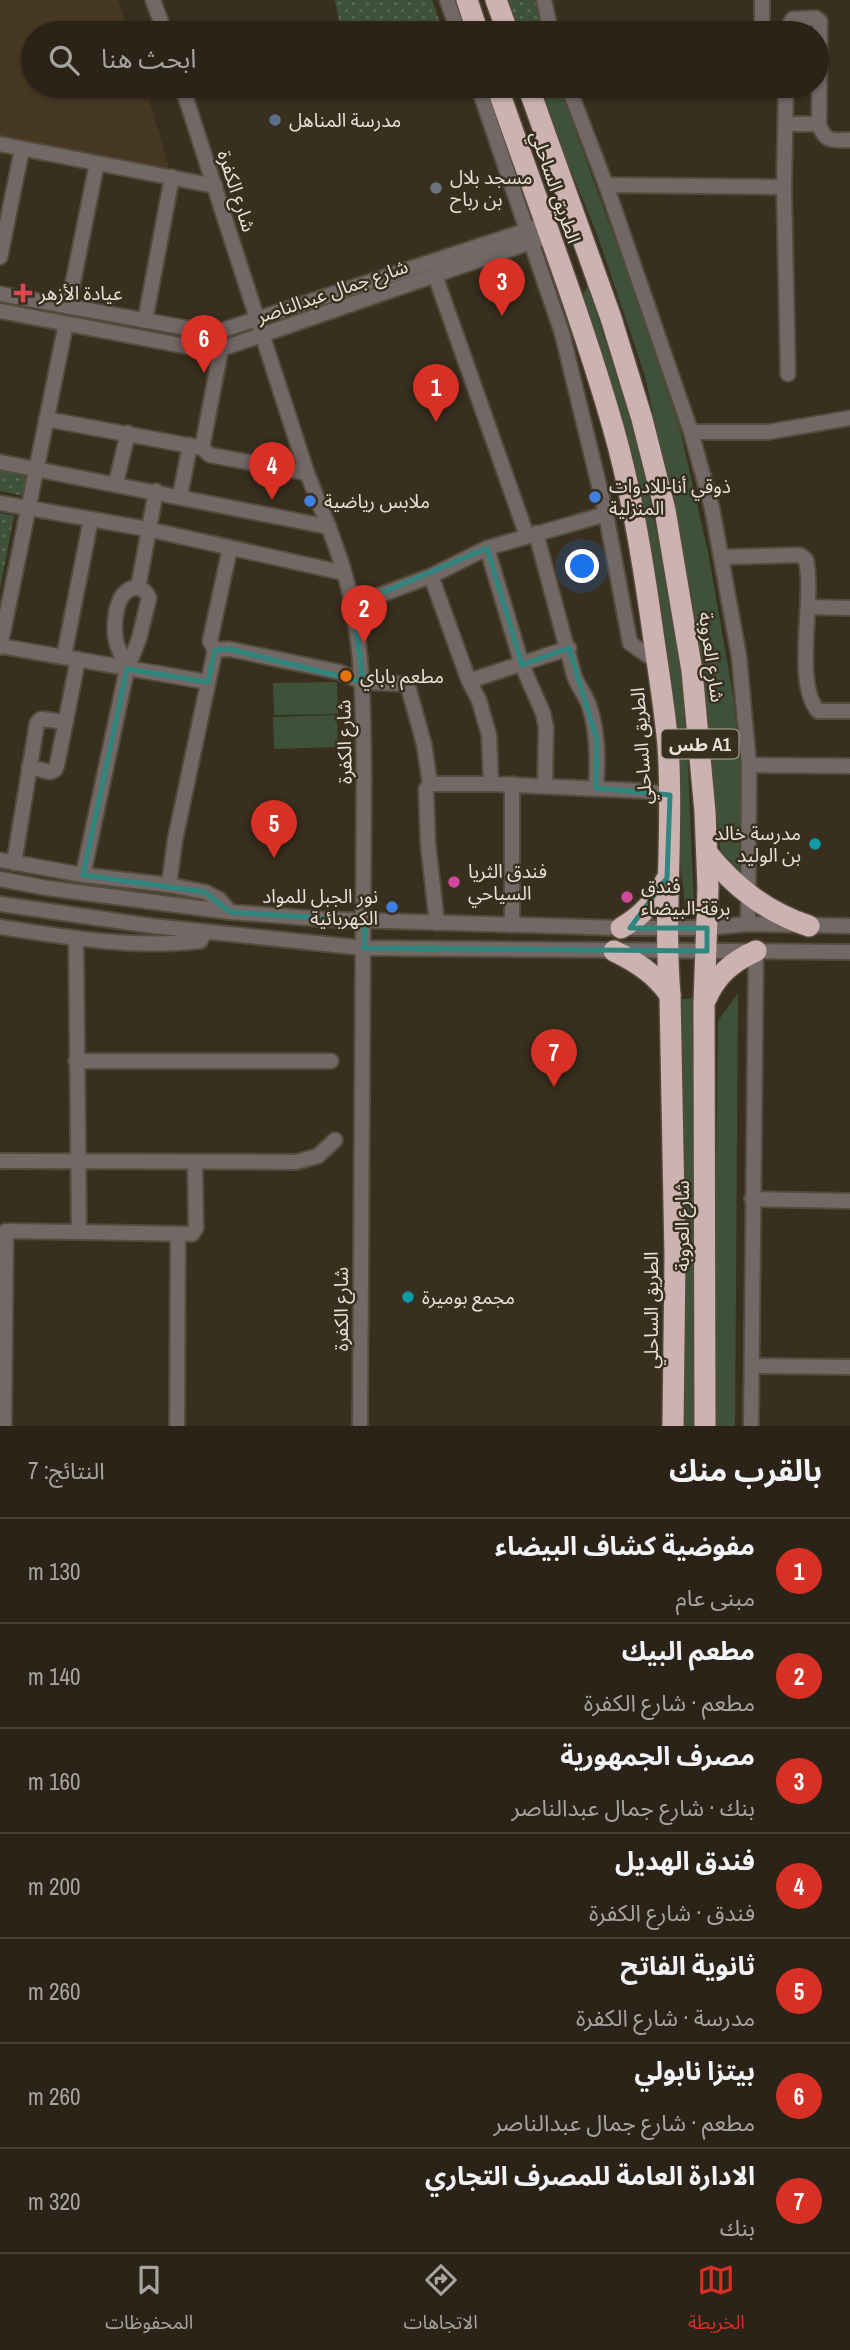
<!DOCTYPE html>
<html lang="ar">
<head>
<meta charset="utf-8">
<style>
	:root { --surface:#2b2317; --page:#372f24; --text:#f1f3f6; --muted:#a6a4a1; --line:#474036; --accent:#d93025 }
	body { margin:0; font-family:"Archivo Narrow","Noto Sans Arabic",sans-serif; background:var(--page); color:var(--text); direction:rtl }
	.you { position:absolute; left:583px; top:567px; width:24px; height:24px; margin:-18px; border:5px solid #fff; border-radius:50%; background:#1a73e8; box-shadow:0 0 0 10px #1a73e833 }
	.badge { display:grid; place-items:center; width:46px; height:46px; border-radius:50%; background:var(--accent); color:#fff; font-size:23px; font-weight:700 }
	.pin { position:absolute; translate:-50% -58px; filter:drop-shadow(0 2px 4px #0008) }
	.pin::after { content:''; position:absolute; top:37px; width:24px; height:21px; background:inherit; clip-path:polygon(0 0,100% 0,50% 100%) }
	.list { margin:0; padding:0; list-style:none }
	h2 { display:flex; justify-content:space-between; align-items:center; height:91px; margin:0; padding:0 28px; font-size:30px }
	h2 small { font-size:23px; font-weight:400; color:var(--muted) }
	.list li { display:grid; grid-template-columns:46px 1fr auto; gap:21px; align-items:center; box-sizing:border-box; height:105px; padding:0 28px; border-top:2px solid var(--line) }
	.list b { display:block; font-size:26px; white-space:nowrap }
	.list p { margin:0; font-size:23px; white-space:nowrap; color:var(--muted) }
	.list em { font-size:23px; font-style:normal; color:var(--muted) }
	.icon { flex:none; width:38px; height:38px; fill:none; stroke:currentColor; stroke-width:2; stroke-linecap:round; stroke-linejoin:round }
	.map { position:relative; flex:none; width:850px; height:1426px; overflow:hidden; direction:ltr }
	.search { position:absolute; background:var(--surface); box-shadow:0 2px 5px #0004; left:21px; right:21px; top:21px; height:77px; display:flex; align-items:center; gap:18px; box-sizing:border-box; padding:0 24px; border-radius:38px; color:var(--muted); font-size:26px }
	.sheet { height:826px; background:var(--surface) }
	nav { display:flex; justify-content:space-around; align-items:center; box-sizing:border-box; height:98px; border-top:2px solid var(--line); background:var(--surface); font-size:19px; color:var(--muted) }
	nav a { display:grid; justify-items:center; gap:4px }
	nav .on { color:var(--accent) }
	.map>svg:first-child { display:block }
</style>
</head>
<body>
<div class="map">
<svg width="850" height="1426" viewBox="0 0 850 1426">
	<defs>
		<pattern id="grass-dots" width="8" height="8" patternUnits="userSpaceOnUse" patternTransform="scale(1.75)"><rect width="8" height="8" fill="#3f5139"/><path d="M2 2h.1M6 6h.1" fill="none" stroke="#5b6a55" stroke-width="1.8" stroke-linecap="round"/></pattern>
	</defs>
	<rect width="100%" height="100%" fill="#392f1f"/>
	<polygon fill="#463822" points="0,0 118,0 128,33 33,33 33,86 145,86 170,170 0,137"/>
	<g fill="url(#grass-dots)">
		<polygon points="335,0 432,0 444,33 355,33 354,30 340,26"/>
		<polygon points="504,0 538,0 541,33 516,33"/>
		<polygon points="0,470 28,476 24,496 0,491"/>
		<polygon points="0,513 14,516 0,589"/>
	</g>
	<g fill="#3f5139">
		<polygon points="536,86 559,86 639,305 680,429 708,552 733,695 741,772 739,870 721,855 693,602 645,376 597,234"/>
		<polygon points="588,285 638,446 666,576 685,700 694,904 685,908 657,621 581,299"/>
		<polygon points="337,682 338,714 274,715 273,683"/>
		<polygon points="337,715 338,747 274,749 273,717"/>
		<polygon points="738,993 735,1426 713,1426 718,1021"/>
		<polygon points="695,998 695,1426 678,1426 682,999"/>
	</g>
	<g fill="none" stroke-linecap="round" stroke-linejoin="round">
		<g stroke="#554b3c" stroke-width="18">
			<g id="minor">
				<polyline points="153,0 165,33"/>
				<polyline points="447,0 459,33"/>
				<polyline points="544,0 551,33"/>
				<polyline points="762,31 762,0"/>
				<polyline points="788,33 788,27 793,19 816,18 820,21 819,124"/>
				<path d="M182 86 307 473C324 516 343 558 352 604 364 662 363 721 364 780L360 1426"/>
				<polyline points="478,86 562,333 606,514 630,643 657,662"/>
				<polyline points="568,86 606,185 691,432 712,508 739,656 749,765 748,924"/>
				<polyline points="786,86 784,187 788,374"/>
				<path d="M785 124H819C825 143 832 140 850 140"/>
				<polyline points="0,144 215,186"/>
				<polyline points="606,185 784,187"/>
				<polyline points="0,257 22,149"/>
				<polyline points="435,275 527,536"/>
				<polyline points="0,294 203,331 217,332 537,227"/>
				<polyline points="68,307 97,163"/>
				<polyline points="0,311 190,347 221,349 540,239"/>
				<polyline points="145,321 172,177"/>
				<polyline points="46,419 202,448 210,455 307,473"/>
				<polyline points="691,432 768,432 850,418"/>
				<polyline points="202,448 221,349"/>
				<polyline points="0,462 329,527"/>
				<polyline points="116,483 128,433"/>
				<polyline points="180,496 190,445"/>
				<polyline points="0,503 147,529 344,573"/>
				<path d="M536 533 574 675C578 687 585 694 589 705 598 732 598 760 596 788"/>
				<polyline points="487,548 522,665 543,713 546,727 545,785"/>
				<path d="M721 557 800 555 806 560C815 598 793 682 818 711H850"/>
				<polyline points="431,576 469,681 479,700 489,735 491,784 645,791 670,795"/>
				<polyline points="138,588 156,491"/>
				<polyline points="353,605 431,576 487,548 606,514"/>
				<polyline points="808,607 850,608"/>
				<polyline points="0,646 208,682"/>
				<polyline points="0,647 66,324"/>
				<polyline points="215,650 229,649 339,672 363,682 404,684 409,690 424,744 430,784 426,789 428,844 437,923"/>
				<polyline points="64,656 91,519"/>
				<polyline points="469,681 569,648"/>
				<polyline points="749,765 850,766"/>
				<polyline points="29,767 50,772 55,770 57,765 78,659"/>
				<polyline points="430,784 491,784"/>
				<polyline points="0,860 83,875 169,885 205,892 220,900 230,912"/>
				<polyline points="14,863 37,723 41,719 66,722"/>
				<path d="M83 875 127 669 139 639 149 598C147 593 144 589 138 588 119 586 115 613 115 626 113 641 122 656 127 669"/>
				<polyline points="0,879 47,888 230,912 321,919 621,928 707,928 748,924 850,926"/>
				<polyline points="169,885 175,840 215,650 210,641 230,548"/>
				<polyline points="0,904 152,926 364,948 850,952"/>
				<polyline points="512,925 512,784"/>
				<path d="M0 927C65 937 133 949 200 941L205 933"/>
				<polyline points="76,1061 331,1061"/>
				<polyline points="0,1161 296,1162 318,1156 335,1140"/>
				<polyline points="752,1199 850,1201"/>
				<polyline points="79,1232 192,1234 196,1228 195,1162"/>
				<polyline points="752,1366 850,1367"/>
				<polyline points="4,1426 6,1231 79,1232 76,939"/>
				<polyline points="177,1426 178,1234"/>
				<polyline points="751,1426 756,951"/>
			</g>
		</g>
		<g stroke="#554b3c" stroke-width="24">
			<g id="highway">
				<polyline points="467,0 478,33"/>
				<polyline points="496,0 508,33"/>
				<path d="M497 86C536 199 580 312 613 427 633 497 644 569 654 640 659 675 665 711 668 746 674 828 663 912 670 995L675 1257 673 1426"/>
				<polyline points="528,86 611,318 642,419 665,510 692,671 705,812 708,888 704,1004 705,1426"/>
				<path d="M707 853C735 887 766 912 809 926"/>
				<path d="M621 928C642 916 656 901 666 880"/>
				<path d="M614 951C637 962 655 974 670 995"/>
				<path d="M706 999C716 975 733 961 756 951"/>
			</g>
		</g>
		<use href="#minor" stroke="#726866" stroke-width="14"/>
		<use href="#highway" stroke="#ccb2b0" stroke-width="21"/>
	</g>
	<path fill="none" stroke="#2f867e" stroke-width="5" stroke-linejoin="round" d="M487 548 522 665 569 648 597 740 596 788 670 795 667 878 630 928H707V951L364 948 365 921 230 912 205 892 83 875 127 669 208 682 215 650 229 649 363 682 353 605Z"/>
	<circle fill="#5c6f8a" stroke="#392f1f" stroke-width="2.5" cx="275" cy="120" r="7"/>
	<circle fill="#6b7280" stroke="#392f1f" stroke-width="2.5" cx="436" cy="188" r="7"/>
	<path fill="#e0444e" stroke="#392f1f" stroke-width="2.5" d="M19.5 282.5h7v7h7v7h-7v7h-7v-7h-7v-7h7z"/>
	<g fill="#3f7fe0" stroke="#392f1f" stroke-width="2.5">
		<circle cx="595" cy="497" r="7"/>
		<circle cx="310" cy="501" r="7"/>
		<circle cx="392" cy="907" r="7"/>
	</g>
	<circle fill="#e8710a" stroke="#392f1f" stroke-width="2.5" cx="346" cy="676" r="7"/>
	<g fill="#0f9aa8" stroke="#392f1f" stroke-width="2.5">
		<circle cx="815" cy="844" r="7"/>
		<circle cx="408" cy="1297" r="7"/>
	</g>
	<g fill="#d1479c" stroke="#392f1f" stroke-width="2.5">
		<circle cx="454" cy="882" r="7"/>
		<circle cx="627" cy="897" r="7"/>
	</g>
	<g text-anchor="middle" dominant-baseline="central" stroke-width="5" stroke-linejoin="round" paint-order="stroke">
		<rect fill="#392f1f" stroke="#b3aca0" stroke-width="2" x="661.5" y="729.5" width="77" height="29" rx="5"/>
		<g font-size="18" font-weight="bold" fill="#e7e1d7">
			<text x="700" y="744">طس A1</text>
		</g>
		<g font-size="19" fill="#e7e1d7" stroke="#392f1f" text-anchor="start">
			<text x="289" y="120">مدرسة المناهل</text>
			<text x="450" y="177">مسجد بلال<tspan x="450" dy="22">بن رباح</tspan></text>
			<text x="39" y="293">عيادة الأزهر</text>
			<text x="609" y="486">ذوقي أنا-للادوات<tspan x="609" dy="22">المنزلية</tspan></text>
			<text x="324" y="501">ملابس رياضية</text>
			<text x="360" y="676">مطعم باباي</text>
			<text x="801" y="833" text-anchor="end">مدرسة خالد<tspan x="801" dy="22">بن الوليد</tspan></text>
			<text x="468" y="871">فندق الثريا<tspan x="468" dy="22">السياحي</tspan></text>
			<text x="641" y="886">فندق<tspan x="641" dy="22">برقة-البيضاء</tspan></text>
			<text x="378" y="896" text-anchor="end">نور الجبل للمواد<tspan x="378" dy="22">الكهربائية</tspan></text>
			<text x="422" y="1297">مجمع بوميرة</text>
		</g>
		<g font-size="19" fill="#e7e1d7" stroke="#392f1f">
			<text transform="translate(556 187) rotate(71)">الطريق الساحلي</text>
			<text transform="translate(237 191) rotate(72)">شارع الكفرة</text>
			<text transform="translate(332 291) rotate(-19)">شارع جمال عبدالناصر</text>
			<text transform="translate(712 657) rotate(82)">شارع العروبة</text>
			<text transform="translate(344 742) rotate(-91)">شارع الكفرة</text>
			<text transform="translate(641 746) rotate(-94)">الطريق الساحلي</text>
			<text transform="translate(682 1226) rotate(-90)">شارع العروبة</text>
			<text transform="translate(341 1309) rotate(-90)">شارع الكفرة</text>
			<text transform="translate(651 1310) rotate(-90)">الطريق الساحلي</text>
		</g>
	</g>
</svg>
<div class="you"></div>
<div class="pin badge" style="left:436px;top:422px">1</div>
<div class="pin badge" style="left:364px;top:643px">2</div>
<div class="pin badge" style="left:502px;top:316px">3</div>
<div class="pin badge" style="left:272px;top:500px">4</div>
<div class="pin badge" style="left:274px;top:858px">5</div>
<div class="pin badge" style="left:204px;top:373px">6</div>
<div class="pin badge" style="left:554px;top:1087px">7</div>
<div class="search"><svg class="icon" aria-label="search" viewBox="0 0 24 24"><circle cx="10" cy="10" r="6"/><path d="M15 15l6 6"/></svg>ابحث هنا</div>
</div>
<section class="sheet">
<h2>بالقرب منك<small>النتائج: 7</small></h2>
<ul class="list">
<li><span class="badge">1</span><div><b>مفوضية كشاف البيضاء</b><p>مبنى عام</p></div><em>130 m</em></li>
<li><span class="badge">2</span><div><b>مطعم البيك</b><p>مطعم · شارع الكفرة</p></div><em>140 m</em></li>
<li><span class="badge">3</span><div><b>مصرف الجمهورية</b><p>بنك · شارع جمال عبدالناصر</p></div><em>160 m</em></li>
<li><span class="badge">4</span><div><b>فندق الهديل</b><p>فندق · شارع الكفرة</p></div><em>200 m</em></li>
<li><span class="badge">5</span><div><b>ثانوية الفاتح</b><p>مدرسة · شارع الكفرة</p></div><em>260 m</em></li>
<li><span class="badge">6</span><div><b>بيتزا نابولي</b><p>مطعم · شارع جمال عبدالناصر</p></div><em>260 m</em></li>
<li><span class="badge">7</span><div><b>الادارة العامة للمصرف التجاري</b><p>بنك</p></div><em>320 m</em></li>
</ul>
</section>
<nav>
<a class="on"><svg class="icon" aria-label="map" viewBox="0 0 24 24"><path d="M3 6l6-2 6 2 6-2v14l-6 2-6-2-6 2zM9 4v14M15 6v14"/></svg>الخريطة</a>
<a><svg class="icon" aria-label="directions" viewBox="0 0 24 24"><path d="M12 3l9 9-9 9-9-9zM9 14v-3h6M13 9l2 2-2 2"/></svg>الاتجاهات</a>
<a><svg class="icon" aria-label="saved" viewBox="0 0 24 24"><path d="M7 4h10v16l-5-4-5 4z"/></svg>المحفوظات</a>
</nav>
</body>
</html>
